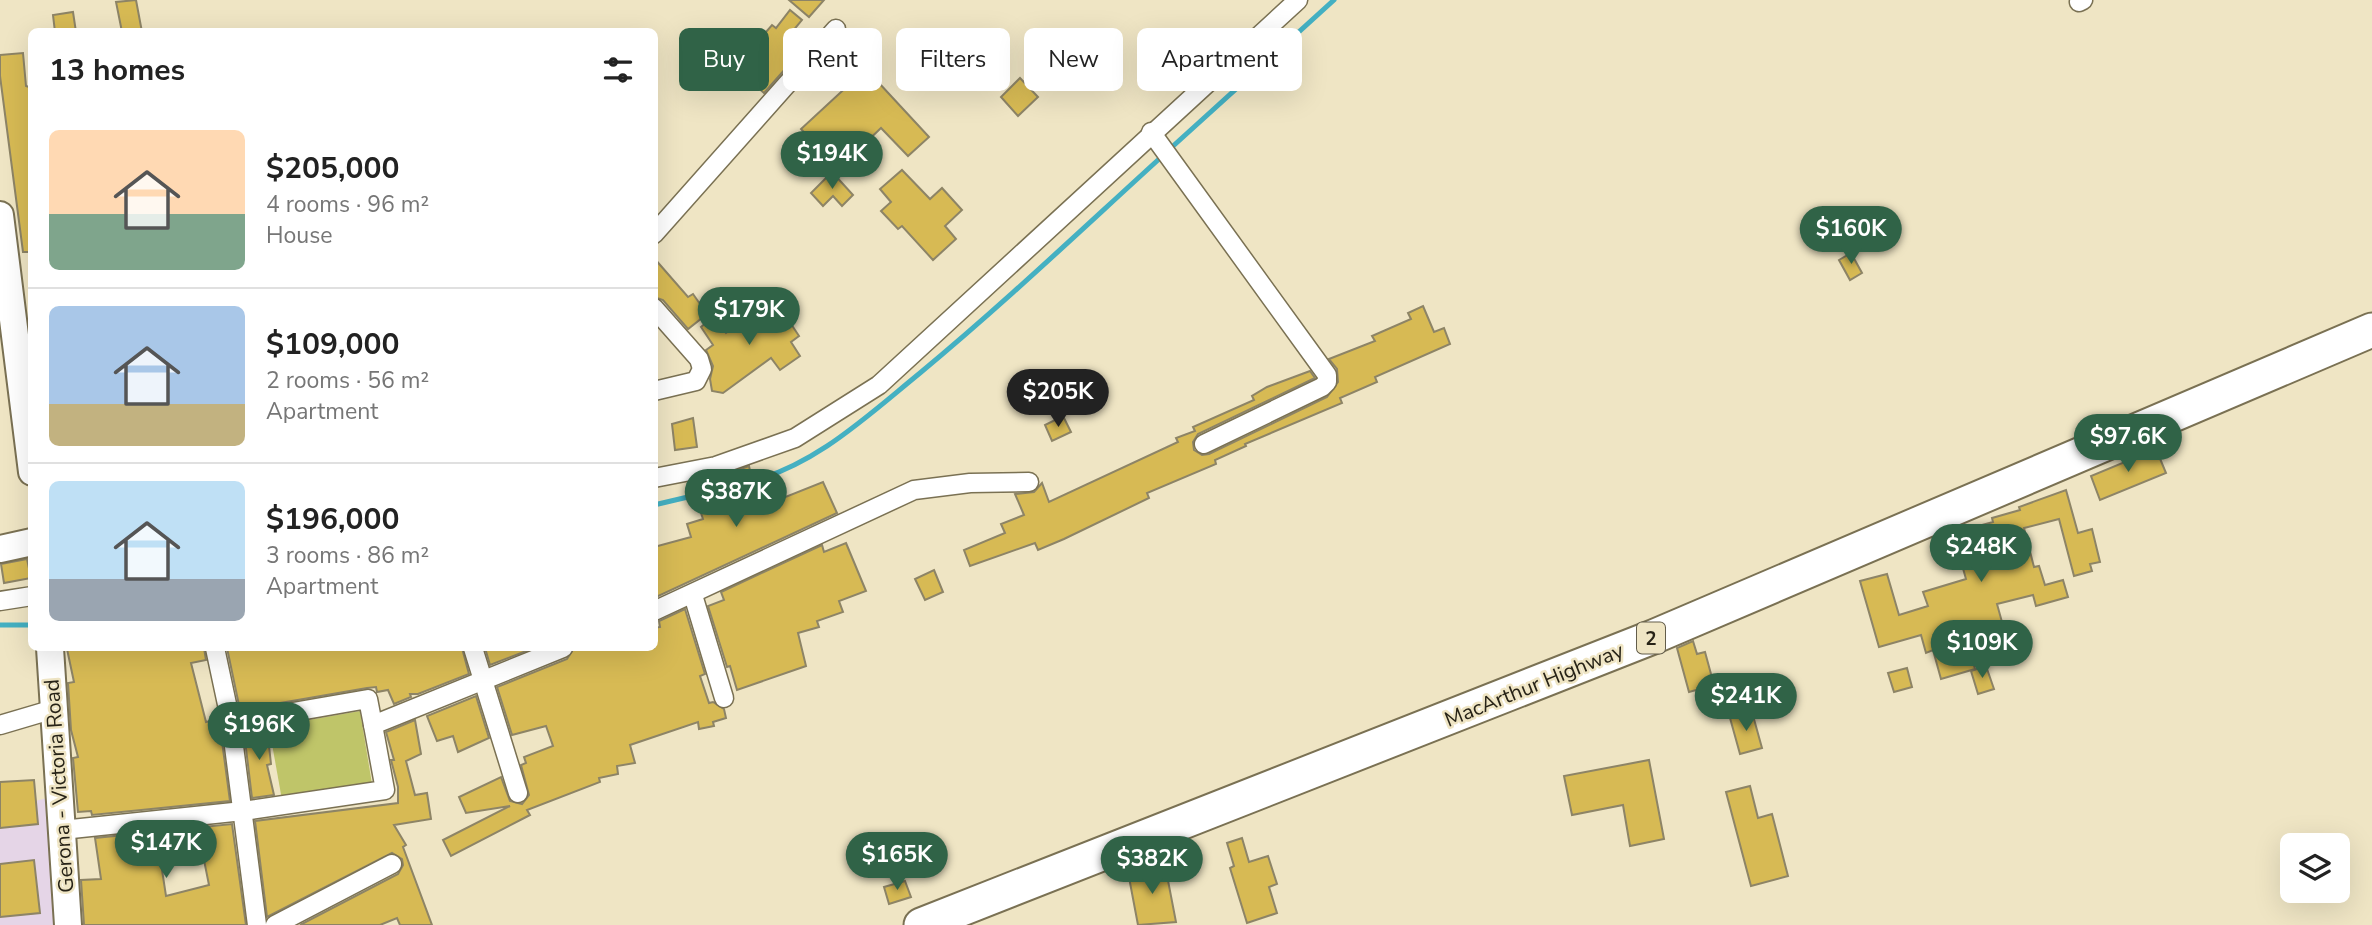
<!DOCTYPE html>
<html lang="en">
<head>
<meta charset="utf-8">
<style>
  body { margin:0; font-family:"Nunito Sans",sans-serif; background:#f6f6f6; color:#222; height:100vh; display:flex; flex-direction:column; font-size:26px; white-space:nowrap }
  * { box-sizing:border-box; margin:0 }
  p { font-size:23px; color:#767676 }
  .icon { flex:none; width:38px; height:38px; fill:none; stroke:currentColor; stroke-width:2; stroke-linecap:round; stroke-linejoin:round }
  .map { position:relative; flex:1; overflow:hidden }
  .panel { position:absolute; left:28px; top:28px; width:630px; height:623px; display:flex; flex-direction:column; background:#fff; border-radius:10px; box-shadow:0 7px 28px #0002 }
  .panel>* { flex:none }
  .banner { position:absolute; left:679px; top:28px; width:665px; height:63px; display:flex; gap:14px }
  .controls { position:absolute; left:2280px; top:833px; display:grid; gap:14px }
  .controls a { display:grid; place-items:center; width:70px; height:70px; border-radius:10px; background:#fff; box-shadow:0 7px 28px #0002; font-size:35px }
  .price { position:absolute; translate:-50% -60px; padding:0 16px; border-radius:24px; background:#306347; color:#fff; font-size:23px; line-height:46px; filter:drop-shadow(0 2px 4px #0008) }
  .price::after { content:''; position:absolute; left:50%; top:42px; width:21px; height:16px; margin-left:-10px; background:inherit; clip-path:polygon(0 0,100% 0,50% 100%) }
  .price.current { background:#222; color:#fff }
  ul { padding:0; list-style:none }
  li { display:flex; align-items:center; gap:21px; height:175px; padding:0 21px }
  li+li { border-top:2px solid #e0e0e0 }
  li span { display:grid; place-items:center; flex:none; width:196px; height:140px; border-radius:10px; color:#555 }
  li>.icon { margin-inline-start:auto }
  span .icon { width:84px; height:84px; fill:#fffc; stroke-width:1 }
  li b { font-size:30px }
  h2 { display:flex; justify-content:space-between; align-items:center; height:84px; padding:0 21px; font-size:30px }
  .pill { padding:0 24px; border-radius:10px; background:#fff; box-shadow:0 7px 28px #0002; font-size:24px; line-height:63px }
  .pill.current { background:#306347; color:#fff }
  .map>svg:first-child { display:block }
  .education { fill:#e5d5e7 }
  .green { fill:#bfc569 }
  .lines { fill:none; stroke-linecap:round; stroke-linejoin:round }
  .stream { stroke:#44b0c2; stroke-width:5 }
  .building { fill:#d7ba54; stroke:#8d8466; stroke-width:2; fill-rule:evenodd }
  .street-casing { stroke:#7a7153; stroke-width:21 }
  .secondary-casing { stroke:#7a7153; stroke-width:30 }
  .highway-casing { stroke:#7a7153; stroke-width:37 }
  .street { stroke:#fff; stroke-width:18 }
  .secondary { stroke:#fff; stroke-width:26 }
  .highway { stroke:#fff; stroke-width:33 }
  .labels { text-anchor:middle; stroke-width:5; stroke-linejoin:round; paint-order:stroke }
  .shield { fill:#efe5c4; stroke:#635d4b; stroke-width:2 }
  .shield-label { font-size:19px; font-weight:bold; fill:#272317 }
  .street-label { font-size:21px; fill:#272317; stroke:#efe5c4 }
</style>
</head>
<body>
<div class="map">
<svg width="2372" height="925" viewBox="0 0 2372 925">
  <rect width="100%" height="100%" fill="#efe5c4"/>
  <!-- education -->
  <path class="education" d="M47,798l7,127h-54v-115z"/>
  <!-- green -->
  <path class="green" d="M360,711l12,73 -90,16 -13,-73z"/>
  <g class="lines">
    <!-- stream -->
    <g class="stream">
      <path d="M1172,147l162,-147"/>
      <path d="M746,483c69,-17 120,-66 174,-110 82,-68 159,-141 238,-213"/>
      <path d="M654,505l72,-17"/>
      <path d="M0,625h32"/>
    </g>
  </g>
  <!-- building -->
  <g class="building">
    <path d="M136,0l6,32h-20l-6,-30z"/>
    <path d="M789,0h35l-15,17z"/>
    <path d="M790,10l12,10 -15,18 15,12 -38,43 -29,-25 37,-43 4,3z"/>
    <path d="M73,12l3,20h-21l-2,-17z"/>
    <path d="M23,53l3,33 6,2v164h-9l-23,-176v-21z"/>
    <path d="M866,69l63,68 -21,19 -27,-28 -43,41 -37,-40z"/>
    <path d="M1020,78l18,19 -20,19 -17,-19z"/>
    <path d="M902,170l28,29 12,-11 20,22 -17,16 11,13 -23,21 -31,-34 -4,3 -17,-18 10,-9 -11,-13z"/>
    <path d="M832,172l21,23 -11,11 -9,-10 -10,10 -12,-13z"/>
    <path d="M1851,253l11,20 -12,7 -11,-20z"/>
    <path d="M654,258l34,39 5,-3 14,20 -19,15 -25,-29 -9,-3z"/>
    <path d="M767,304l9,13 7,-5 16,24 -8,6 9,14 -20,14 -9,-12 -48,35 -11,-2 -2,-12 3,-13 -7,-16 7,-5 -12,-18 12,-10 13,16z"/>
    <path d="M1423,306l11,26 10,-4 6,16 -75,33 2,5 -37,16 2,5 -97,41 1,2 -31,14 1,4 -69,29 2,5 -85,41 -26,11 -3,-7 -65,23 -6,-16 41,-17 -4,-9 23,-9 -9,-21 19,-2 8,-9 7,19 129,-60 -2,-4 19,-7 -2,-4 61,-27 -2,-4 15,-9 43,-16 5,7 -117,56 -5,8 1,8 8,5 7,-1 118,-57 11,-15 -1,-13 -8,-10 46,-18 -3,-5 39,-17 -3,-6z"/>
    <path d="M1063,416l8,16 -19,9 -7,-16z"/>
    <path d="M693,418l4,29 -22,3 -3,-26z"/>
    <path d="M2156,449l10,24 -66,27 -9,-24z"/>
    <path d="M749,466l6,28 4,-1 4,13 60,-24 14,31 -183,85v-51l37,-10 -4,-13 16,-5 -5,-15 24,-8 -4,-19z"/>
    <path d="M2066,490l12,43 14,-4 8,33 -10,2 2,7 -18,5 -15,-57 -35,9 10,39 5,-1 6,19 18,-5 5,17 -32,9 -3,-11 -36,9 5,18 -37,11 10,36 -34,10 -8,-29 -7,3 -5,-18 -42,12 -19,-66 27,-7 12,41 29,-9 -5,-14 43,-13 -13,-46 40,-11 -1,-4 28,-8 -1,-3z"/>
    <path d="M846,543l20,48 -27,10 4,11 -26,9 2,6 -21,6 8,33 -69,24 -7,-24 -3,1 -19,-61 16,-6 -3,-8 101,-47 2,7z"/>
    <path d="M27,559l4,19 -27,5 -3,-19z"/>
    <path d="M934,570l9,22 -18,8 -10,-21z"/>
    <path d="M685,609l20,65 -5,2 9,27 4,-1 11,7 2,9 -13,4 1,4 -15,3 -1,-7 -68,23 5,18 -18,3 1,8 -19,4 1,4 -73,28 3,5 -79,41 -8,-16 67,-34 -44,7 -7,-16 42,-20 9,24 12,3 7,-9 -8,-30 5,-2 -2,-6 29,-11 -7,-20 -34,9 -15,-48 70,-28 7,-11h80v-20l6,-1 -1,-6z"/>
    <path d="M1693,641l4,13 8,-2 9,33 -25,7 -12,-44z"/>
    <path d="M76,648h128l2,12 -15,3 15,59 13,-3 11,82 -138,14 -1,-4 -13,1 -5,-54 5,-1 -7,-27 -3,-47 6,-1 -7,-33z"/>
    <path d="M227,648h235l7,26 -51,20h-8l1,3 -17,7 -6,-14 -11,2 -1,-5 -9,1 -127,22z"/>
    <path d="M485,648h49l-44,17z"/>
    <path d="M1986,666l8,23 -16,5 -7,-23z"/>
    <path d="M1907,668l5,19 -18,5 -6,-19z"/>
    <path d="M1724,684l4,17 -18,5 -4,-17z"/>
    <path d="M476,696l13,42 -31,14 -5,-16 -16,5 -10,-25z"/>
    <path d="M1752,712l10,36 -22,6 -10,-36z"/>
    <path d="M415,720l6,34 -15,7 9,34 12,-2 4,26 -37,6 12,20 -3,2 29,78h-32l-3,-7 -17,7h-80l98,-51 5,-9 -1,-6 -10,-6 -125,64 -12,-96 143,-18v-16l-7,-27h3l-8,-28z"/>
    <path d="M267,728l4,36 -4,1 7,30 -22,3 -8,-66z"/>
    <path d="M1649,760l15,79 -34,7 -7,-41 -51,10 -8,-39z"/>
    <path d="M34,780l4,44 -38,4v-46z"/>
    <path d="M1750,786l8,32 14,-4 16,62 -37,10 -25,-94z"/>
    <path d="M232,824l14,101h-162l-3,-45 20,-1 -6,-41zM194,850l1,11 9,-1 5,25 -43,11 -6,-39z"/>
    <path d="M1242,838l7,24 19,-6 9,28 -8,3 8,26 -30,10 -17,-55 4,-2 -7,-23z"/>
    <path d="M34,860l6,53 -40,4v-53z"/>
    <path d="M1165,865l11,57 -38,3 -10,-53z"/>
    <path d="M905,881l6,16 -22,7 -5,-17z"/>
  </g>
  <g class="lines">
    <!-- street casing -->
    <g class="street-casing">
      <g id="street">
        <path d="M2079,2l4,-2"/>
        <path d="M1151,132l176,243v7l-5,5 -118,57"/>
        <path d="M654,234l182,-205"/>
        <path d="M654,308l45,51 3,10 -6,12 -42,10"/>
        <path d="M654,478l62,-12 79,-28 84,-53 419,-385"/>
        <path d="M693,595l31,103"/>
        <path d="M0,601l32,-5"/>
        <path d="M654,611l260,-121 56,-7 59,-1"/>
        <path d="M215,648l16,75 26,202"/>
        <path d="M473,648l45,145"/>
        <path d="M231,723l137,-24 5,26"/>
        <path d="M0,725l54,-16"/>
        <path d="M62,830l181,-19 142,-21 -12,-65 190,-77"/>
        <path d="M275,925l117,-61"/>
      </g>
    </g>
    <!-- secondary casing -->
    <g class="secondary-casing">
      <g id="secondary">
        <path d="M0,215l32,257"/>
        <path d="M0,549l32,-7"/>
        <path d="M50,648l18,277"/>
      </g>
    </g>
    <!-- highway casing -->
    <g class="highway-casing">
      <path id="highway" d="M921,925l732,-288 719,-307"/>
    </g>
    <!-- street -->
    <use href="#street" class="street"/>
    <!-- secondary -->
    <use href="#secondary" class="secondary"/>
    <!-- highway -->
    <use href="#highway" class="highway"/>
  </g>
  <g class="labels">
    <!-- shield labels -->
    <rect class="shield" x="1637" y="622.5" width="28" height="31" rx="5"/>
    <g class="shield-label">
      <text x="1651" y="645">2</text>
    </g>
    <!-- street labels -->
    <g class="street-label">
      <text transform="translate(1534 685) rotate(-22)" y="7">MacArthur Highway</text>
      <text transform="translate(59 786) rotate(-94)" y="7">Gerona - Victoria Road</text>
    </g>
  </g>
</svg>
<div class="controls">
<a><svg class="icon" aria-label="layers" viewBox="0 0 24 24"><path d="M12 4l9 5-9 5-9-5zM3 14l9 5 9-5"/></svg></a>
</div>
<b class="price" style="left:832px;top:191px">$194K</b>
<b class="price" style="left:1851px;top:266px">$160K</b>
<b class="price" style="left:749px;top:347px">$179K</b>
<b class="price current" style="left:1058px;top:429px">$205K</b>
<b class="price" style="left:2128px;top:474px">$97.6K</b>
<b class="price" style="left:736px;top:529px">$387K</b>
<b class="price" style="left:1981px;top:584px">$248K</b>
<b class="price" style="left:1982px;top:680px">$109K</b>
<b class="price" style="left:1746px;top:733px">$241K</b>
<b class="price" style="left:259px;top:762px">$196K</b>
<b class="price" style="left:166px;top:880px">$147K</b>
<b class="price" style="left:897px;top:892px">$165K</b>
<b class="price" style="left:1152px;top:896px">$382K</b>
<div class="banner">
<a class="pill current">Buy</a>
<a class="pill">Rent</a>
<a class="pill">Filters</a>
<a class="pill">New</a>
<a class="pill">Apartment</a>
</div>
<section class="panel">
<h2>13 homes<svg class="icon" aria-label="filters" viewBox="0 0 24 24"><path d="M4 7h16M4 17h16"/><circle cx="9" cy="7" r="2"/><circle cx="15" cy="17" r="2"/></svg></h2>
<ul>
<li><span style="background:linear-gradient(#ffd9b3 60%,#7fa58c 0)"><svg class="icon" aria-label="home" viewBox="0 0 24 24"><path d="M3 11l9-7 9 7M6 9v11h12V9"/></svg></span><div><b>$205,000</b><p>4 rooms · 96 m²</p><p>House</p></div></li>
<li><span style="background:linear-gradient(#a9c7e8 70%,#c2b280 0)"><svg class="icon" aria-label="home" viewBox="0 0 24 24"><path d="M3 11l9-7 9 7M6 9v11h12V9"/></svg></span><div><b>$109,000</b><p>2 rooms · 56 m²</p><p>Apartment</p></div></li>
<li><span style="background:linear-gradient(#bfe0f5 70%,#9aa5b1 0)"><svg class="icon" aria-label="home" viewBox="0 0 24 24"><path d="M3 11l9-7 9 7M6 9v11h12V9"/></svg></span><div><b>$196,000</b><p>3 rooms · 86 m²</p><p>Apartment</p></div></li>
</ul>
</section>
</div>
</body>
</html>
